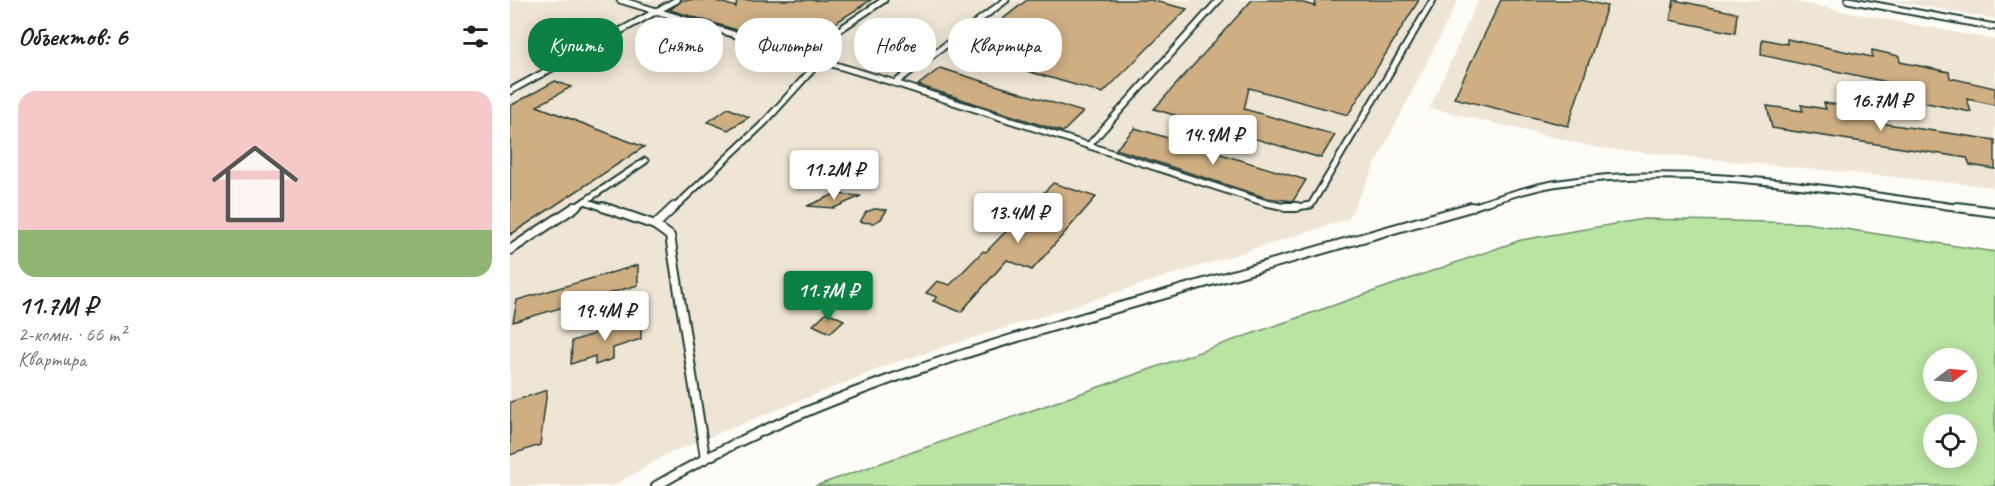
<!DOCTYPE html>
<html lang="ru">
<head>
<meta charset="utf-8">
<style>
  body { margin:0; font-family:Caveat,sans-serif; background:#f6f6f6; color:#202124; height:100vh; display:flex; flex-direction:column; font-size:22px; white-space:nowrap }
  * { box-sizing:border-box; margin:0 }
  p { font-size:20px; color:#757577 }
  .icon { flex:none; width:33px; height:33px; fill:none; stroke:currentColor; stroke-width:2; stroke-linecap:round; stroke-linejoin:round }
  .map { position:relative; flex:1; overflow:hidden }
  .side { display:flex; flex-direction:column; background:#fff; width:510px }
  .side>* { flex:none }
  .top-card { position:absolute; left:18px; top:18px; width:570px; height:54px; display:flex; gap:12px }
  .needle { width:39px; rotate:74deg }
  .fabs { position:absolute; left:1413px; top:348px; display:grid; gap:12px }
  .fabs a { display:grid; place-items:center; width:54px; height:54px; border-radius:50%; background:#fff; box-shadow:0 3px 15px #0003; font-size:30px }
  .price { position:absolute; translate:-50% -51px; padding:0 14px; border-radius:6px; background:#fff; color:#222; font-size:20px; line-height:39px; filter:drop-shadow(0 2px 3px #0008) }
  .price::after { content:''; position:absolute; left:50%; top:36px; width:18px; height:14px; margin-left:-9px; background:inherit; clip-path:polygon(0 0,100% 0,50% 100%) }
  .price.selected { background:#0b8043; color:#fff }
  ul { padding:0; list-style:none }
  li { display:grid; align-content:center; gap:12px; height:318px; padding:0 18px }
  li span { display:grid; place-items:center; height:186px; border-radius:18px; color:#555 }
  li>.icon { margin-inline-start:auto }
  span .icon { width:108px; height:108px; fill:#fffc; stroke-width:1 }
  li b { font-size:26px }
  h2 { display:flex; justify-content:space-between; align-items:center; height:72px; padding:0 18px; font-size:26px }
  .chip { padding:0 21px; border-radius:24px; background:#fff; box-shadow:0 3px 15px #0003; font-size:21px; line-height:54px }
  .chip.selected { background:#0b8043; color:#fff }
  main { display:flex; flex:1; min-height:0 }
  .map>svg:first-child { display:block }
  .built { fill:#efe5d4 }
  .green { fill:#b9e4a1; stroke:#6c906a; stroke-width:1.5; fill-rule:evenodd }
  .building { fill:#cfae82; stroke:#1f3d34; stroke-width:1.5 }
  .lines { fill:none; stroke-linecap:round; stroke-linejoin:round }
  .service-far1-casing { stroke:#1f3d34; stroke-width:9 }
  .service-casing { stroke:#1f3d34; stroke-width:12 }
  .service-far1 { stroke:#fdfcf7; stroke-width:5 }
  .service { stroke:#fdfcf7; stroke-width:8 }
</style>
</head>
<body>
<main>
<section class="side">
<h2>Объектов: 6<svg class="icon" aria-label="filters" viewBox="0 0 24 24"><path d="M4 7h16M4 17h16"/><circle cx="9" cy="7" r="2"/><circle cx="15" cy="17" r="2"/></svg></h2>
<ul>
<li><span style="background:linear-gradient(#f6c9c9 75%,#8fb573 0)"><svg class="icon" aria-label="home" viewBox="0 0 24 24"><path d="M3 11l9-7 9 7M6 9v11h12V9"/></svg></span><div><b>11.7M ₽</b><p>2-комн. · 66 m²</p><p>Квартира</p></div></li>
</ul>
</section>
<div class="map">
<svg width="1485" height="486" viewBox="0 0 1485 486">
  <rect width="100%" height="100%" fill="#fdfcf7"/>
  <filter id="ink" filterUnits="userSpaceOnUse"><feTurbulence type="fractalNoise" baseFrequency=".0167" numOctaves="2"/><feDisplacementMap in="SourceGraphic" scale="12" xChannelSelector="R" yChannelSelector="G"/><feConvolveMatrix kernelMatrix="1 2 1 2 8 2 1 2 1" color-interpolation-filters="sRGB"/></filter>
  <g filter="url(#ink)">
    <!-- built -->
    <g class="built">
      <path d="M0,0h948l-110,219 -454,144 -227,91 -54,32h-103z"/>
      <path d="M968,0h307l210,40v147l-396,-39 -169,-40z"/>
      <path d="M1379,0h106v19z"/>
    </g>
    <!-- green -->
    <path class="green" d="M1134,219l162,4 189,29v234h-1180l706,-246zM1424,358h32v34h-32zM1424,424h32v34h-32z"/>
    <!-- building -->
    <g class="building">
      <path d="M172,0h31l23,7 1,-7h134l-74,48 -127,-38z"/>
      <path d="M517,0h123l37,9 -84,84 -142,-41z"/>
      <path d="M742,0h39l24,6 1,-6h103l-71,115 -99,-27 -5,21 91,26 -14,23 -167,-49z"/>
      <path d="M991,0h80l26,6 -39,120 -114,-28z"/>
      <path d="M1164,0l63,13 -2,20 -65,-13z"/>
      <path d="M1252,39l25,5v-5l85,18v-7l27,6 1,6 49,10 1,6 45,10v17l-28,-6 4,13 -54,-11 -2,-13 -154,-33z"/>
      <path d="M430,68l143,44 -20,20 -145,-47z"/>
      <path d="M45,81l16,6 -34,19 107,41 -134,88v-129z"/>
      <path d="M1314,103l51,7 5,13 115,17v29l-25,-4 -3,-7 -195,-30 -5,-22 36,5 -2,-6 25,4z"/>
      <path d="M218,108l21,9 -21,13 -20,-8z"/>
      <path d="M625,128l171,52 -13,21 -26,-3 -151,-49z"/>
      <path d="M543,183l43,14 -64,73 -25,-10 -46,52 -28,-11 4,-4 -11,-4 11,-12 13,4 33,-34 3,1z"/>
      <path d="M325,194l26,2 -27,12 -27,-2z"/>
      <path d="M364,209l13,1 -6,9 -7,4 -14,-1 6,-10z"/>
      <path d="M128,265v20l-125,37 4,-22z"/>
      <path d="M317,312l17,8 -14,13 -17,-8z"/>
      <path d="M97,319v11l34,-11v20l-28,9v11l-18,6v-9l-24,8 1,-23 22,-7v-11z"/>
      <path d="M37,390l-7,55 -30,10v-53z"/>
    </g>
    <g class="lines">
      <!-- service-far1 casing -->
      <g class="service-far1-casing">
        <g id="service-far1">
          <path d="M110,0l275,83 371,120 24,5 21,-3 122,-205"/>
          <path d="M1338,0l147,27"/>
          <path d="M293,54l81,-54"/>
          <path d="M385,83l111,-83"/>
          <path d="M0,91l167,-91"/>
          <path d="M579,145l130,-145"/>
          <path d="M75,201l22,8"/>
          <path d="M63,209l72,-48"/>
          <path d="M163,209l91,-86 55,-61"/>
          <path d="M956,209c28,-9 58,-20 87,-25 139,-23 278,7 416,25"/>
        </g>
      </g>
      <!-- service casing -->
      <g class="service-casing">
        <g id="service">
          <path d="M93,207l52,18 15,11 35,221"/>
          <path d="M775,207h12"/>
          <path d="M1447,207l38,5"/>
          <path d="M145,225l19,-18"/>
          <path d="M0,250l65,-43"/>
          <path d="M146,486c143,-85 319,-138 478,-183 113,-32 225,-64 337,-96"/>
        </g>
      </g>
      <!-- service-far1 -->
      <use href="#service-far1" class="service-far1"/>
      <!-- service -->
      <use href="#service" class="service"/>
    </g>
  </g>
</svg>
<div class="fabs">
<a><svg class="needle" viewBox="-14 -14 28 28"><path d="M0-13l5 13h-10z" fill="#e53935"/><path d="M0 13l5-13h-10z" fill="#757577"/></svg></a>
<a><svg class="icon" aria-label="locate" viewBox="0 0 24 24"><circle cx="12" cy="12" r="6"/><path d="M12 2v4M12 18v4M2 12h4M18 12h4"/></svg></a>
</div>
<b class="price" style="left:1371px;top:132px">16.7M ₽</b>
<b class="price" style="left:703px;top:166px">14.9M ₽</b>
<b class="price" style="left:324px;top:201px">11.2M ₽</b>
<b class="price" style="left:508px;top:244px">13.4M ₽</b>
<b class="price selected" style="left:318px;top:322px">11.7M ₽</b>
<b class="price" style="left:95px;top:342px">19.4M ₽</b>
<div class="top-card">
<a class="chip selected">Купить</a>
<a class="chip">Снять</a>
<a class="chip">Фильтры</a>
<a class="chip">Новое</a>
<a class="chip">Квартира</a>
</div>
</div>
</main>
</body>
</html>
